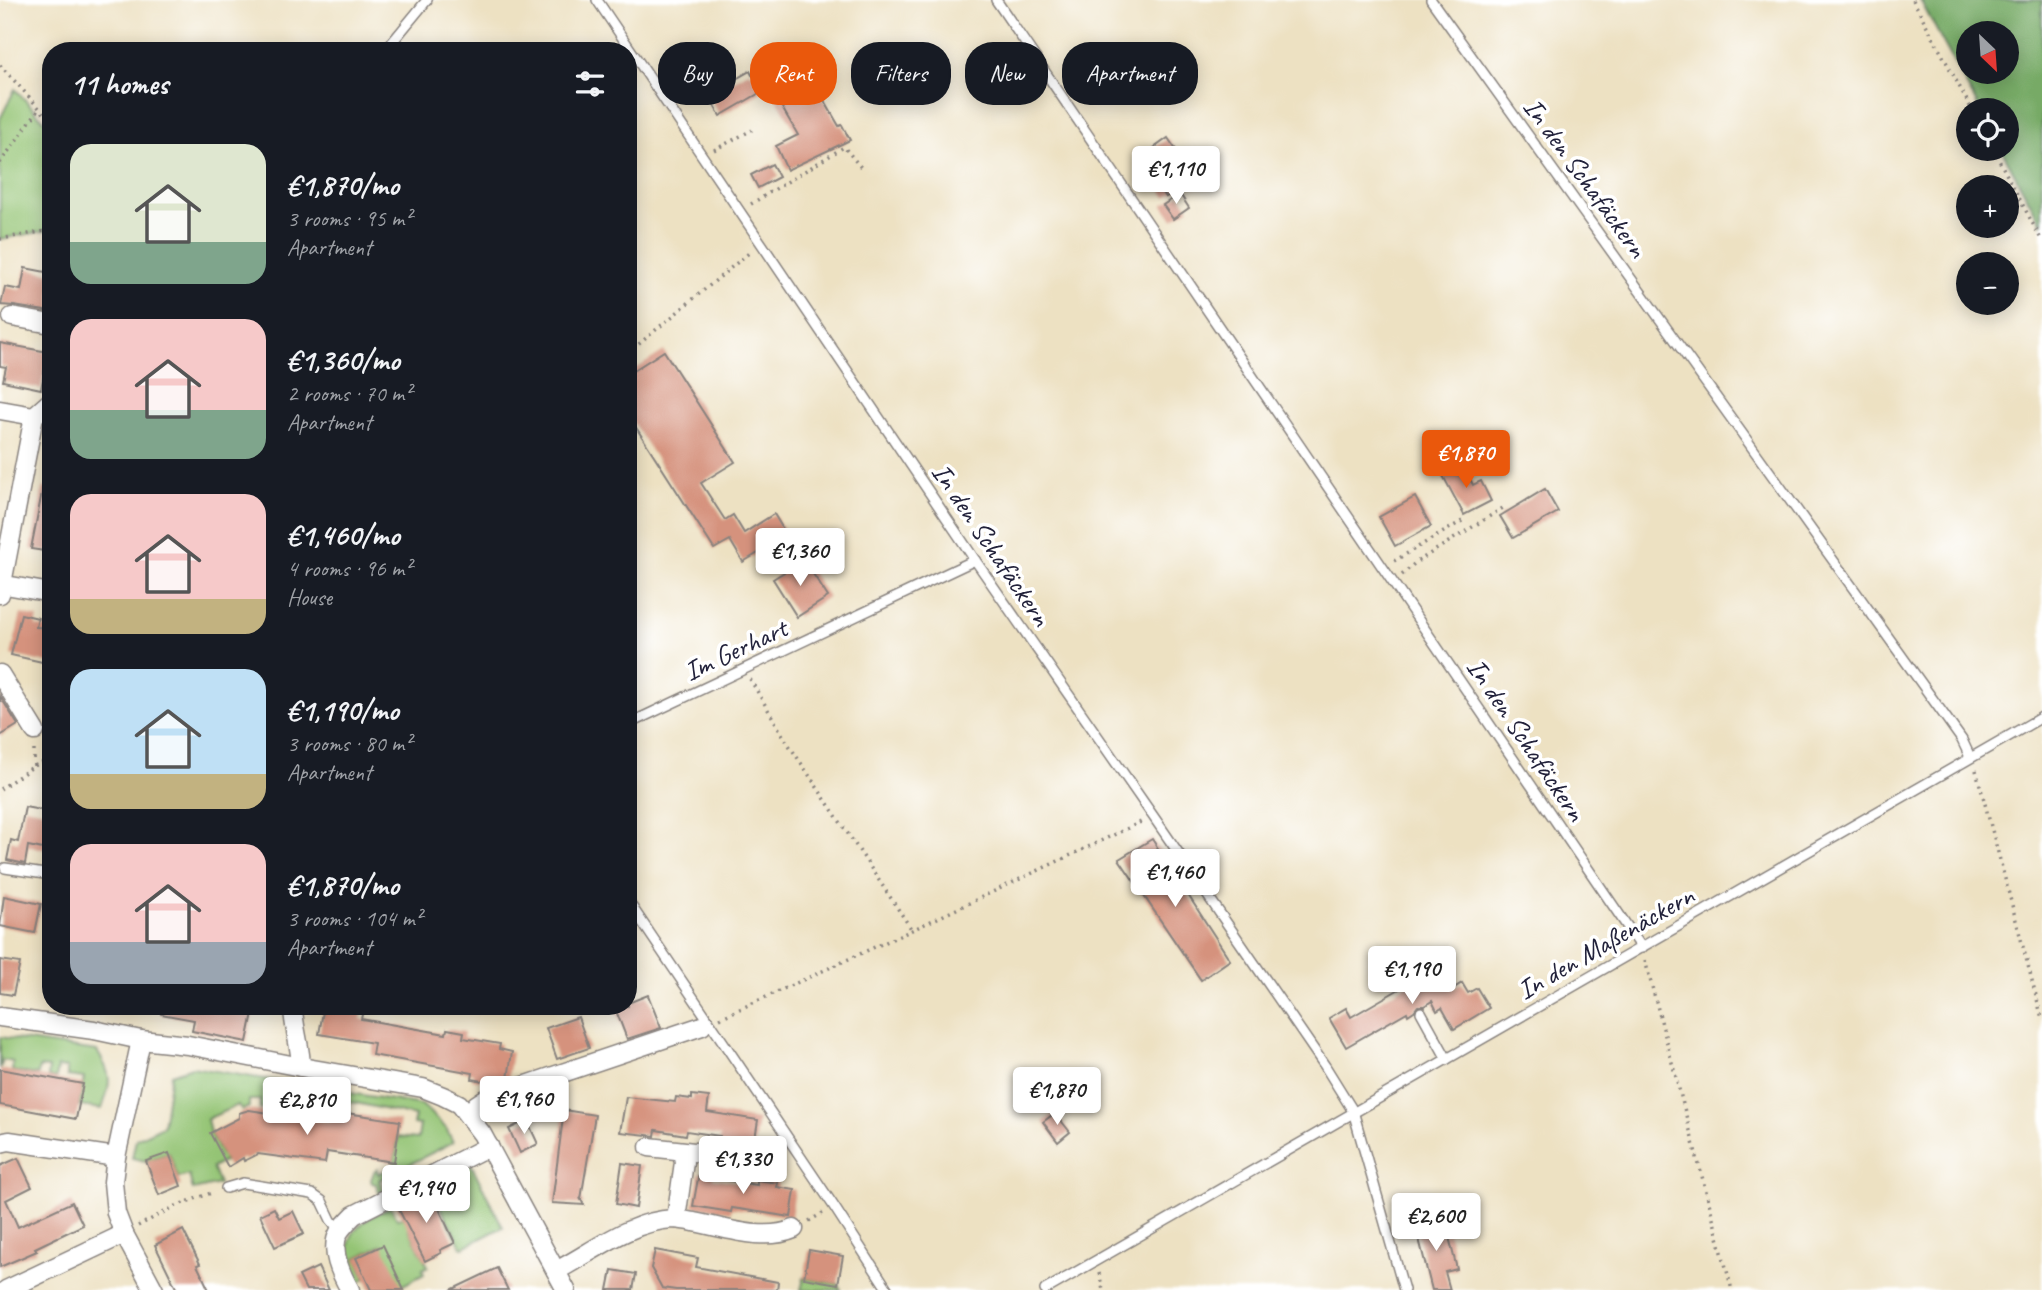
<!DOCTYPE html>
<html lang="en">
<head>
<meta charset="utf-8">
<style>
  body { margin:0; font-family:Caveat,sans-serif; background:#20242c; color:#f1f3f6; height:100vh; display:flex; flex-direction:column; font-size:26px; white-space:nowrap }
  * { box-sizing:border-box; margin:0 }
  p { font-size:23px; color:#9ea1a6 }
  .icon { flex:none; width:38px; height:38px; fill:none; stroke:currentColor; stroke-width:2; stroke-linecap:round; stroke-linejoin:round }
  .map { position:relative; flex:1; overflow:hidden }
  .side { position:absolute; left:42px; top:42px; width:595px; height:973px; display:flex; flex-direction:column; background:#171b24; border-radius:28px; box-shadow:0 4px 18px #0003 }
  .side>* { flex:none }
  .banner { position:absolute; left:658px; top:42px; width:665px; height:63px; display:flex; gap:14px }
  .needle { width:46px; rotate:155deg }
  .fabs { position:absolute; left:1956px; top:21px; display:grid; gap:14px }
  .fabs a { display:grid; place-items:center; width:63px; height:63px; border-radius:50%; background:#171b24; box-shadow:0 4px 18px #0003; font-size:35px }
  .price { position:absolute; translate:-50% -60px; padding:0 16px; border-radius:7px; background:#fff; color:#222; font-size:23px; line-height:46px; filter:drop-shadow(0 2px 4px #0008) }
  .price::after { content:''; position:absolute; left:50%; top:42px; width:21px; height:16px; margin-left:-10px; background:inherit; clip-path:polygon(0 0,100% 0,50% 100%) }
  .price.active { background:#ea580c; color:#fff }
  ul { padding:0; list-style:none }
  li { display:flex; align-items:center; gap:21px; height:175px; padding:0 28px }
  li span { display:grid; place-items:center; flex:none; width:196px; height:140px; border-radius:21px; color:#555 }
  li>.icon { margin-inline-start:auto }
  span .icon { width:84px; height:84px; fill:#fffc; stroke-width:1 }
  li b { font-size:30px }
  h2 { display:flex; justify-content:space-between; align-items:center; height:84px; padding:0 28px; font-size:30px }
  .pill { padding:0 24px; border-radius:28px; background:#171b24; box-shadow:0 4px 18px #0003; font-size:24px; line-height:63px }
  .pill.active { background:#ea580c; color:#fff }
  .map>svg:first-child { display:block }
  .green { fill:#94c474; stroke:#5b7358; stroke-width:2 }
  .forest { fill:#7a6; stroke:#4c6650; stroke-width:2; fill-rule:evenodd }
  .building { fill:#d5927d }
  .lines { fill:none; stroke-linecap:round; stroke-linejoin:round }
  .service-casing { stroke:#88827e; stroke-width:12 }
  .minor-casing { stroke:#88827e; stroke-width:21 }
  .path { stroke:#88827e; stroke-width:3.5; stroke-dasharray:2 5; stroke-linecap:butt }
  .service { stroke:#fff; stroke-width:9 }
  .minor { stroke:#fff; stroke-width:18 }
  .labels { text-anchor:middle; stroke-width:7; stroke-linejoin:round; paint-order:stroke }
  .street-label { font-size:28px; fill:#22223b; stroke:#fff }
</style>
</head>
<body>
<div class="map">
<svg width="2042" height="1290" viewBox="0 0 2042 1290">
  <rect width="100%" height="100%" fill="#fff"/>
  <filter id="ink" filterUnits="userSpaceOnUse"><feTurbulence type="fractalNoise" baseFrequency=".0143" numOctaves="2"/><feDisplacementMap in="SourceGraphic" scale="14" xChannelSelector="R" yChannelSelector="G"/><feConvolveMatrix kernelMatrix="1 2 1 2 8 2 1 2 1" color-interpolation-filters="sRGB"/></filter>
  <filter id="wash" filterUnits="userSpaceOnUse"><feTurbulence type="fractalNoise" baseFrequency=".00686" numOctaves="4" result="noise"/><feDisplacementMap in="SourceGraphic" scale="28" xChannelSelector="R" yChannelSelector="G"/><feGaussianBlur stdDeviation="1.57" result="paint"/><feColorMatrix in="noise" values="0 0 0 0 0 0 0 0 0 0 0 0 0 0 0 0 0 1.4 0 .05"/><feComposite in="paint" operator="in"/></filter>
  <g filter="url(#wash)">
    <rect width="100%" height="100%" fill="#ede1c2"/>
    <!-- green -->
    <g class="green">
      <path d="M15,89l36,39v102l-51,9v-120z"/>
      <path d="M0,1037l97,14c16,25 14,31 5,58l-23,-3 5,-28 -17,-2v-8l-9,-1 -2,12 -8,-2 1,-9 -10,-1 -1,8 -26,-4 1,-9 -10,-2 -3,9z"/>
      <path d="M192,1067l230,38 24,23 7,14 -74,38 6,14h-5l-4,-10 -4,-1 -1,-3 3,-8 4,-3v5l18,-8 -2,-4 4,-25 20,2 2,-14 -7,-1 2,-8 -59,-13 -20,-2 -4,15 -72,-8v-8h-11v7l-7,3 -4,-5 -31,14 3,14 15,28 -13,7 7,16 -26,6 -4,-15 -11,3 -9,-25 -23,8 -14,-3 4,-19 27,-13 8,-52z"/>
      <path d="M471,1164l32,63 -41,21 -33,-63z"/>
      <path d="M414,1196l11,24 -16,9 19,37 -6,3 2,5 -30,16 -12,-45 -26,13 10,20 -9,5c-18,-44 -7,-57 34,-76l6,12 12,-5 -6,-13z"/>
      <path d="M804,1278l34,6 3,6h-40z"/>
    </g>
    <!-- forest -->
    <path class="forest" d="M1920,0h122v225l-41,-76h6v-39h-27zM1969,33h38v39h-38z"/>
    <g id="blocks">
      <!-- building -->
      <g class="building">
        <path d="M797,53l42,73 3,-1 8,15 -63,30 -11,-24 22,-11 -28,-48 -50,29 -12,-21 42,-24 2,4 8,-5 2,3z"/>
        <path d="M1168,138l27,40 -29,19 -26,-39z"/>
        <path d="M772,164l7,13 -21,11 -7,-13z"/>
        <path d="M1180,194l9,14 -16,11 -10,-14z"/>
        <path d="M25,268l26,5v39l-37,-6 -13,-1 4,-18 16,3z"/>
        <path d="M0,343l48,9 -7,37 -38,-8 3,-14 -6,-1z"/>
        <path d="M664,351l71,111 -34,21 24,37 8,-5 11,18 30,-19 13,22 -44,26 -13,-22 -16,9 -86,-134v-41z"/>
        <path d="M1462,463l11,22 8,-4 10,20 -27,14 -22,-41z"/>
        <path d="M43,487l8,1v64l-20,-3z"/>
        <path d="M1545,489l13,23 -45,26 -13,-22z"/>
        <path d="M1415,497l16,29 -36,20 -16,-29z"/>
        <path d="M804,560l24,37 -31,20 -24,-38z"/>
        <path d="M21,614l17,4 -2,9 15,1v36l-40,-9z"/>
        <path d="M0,696l18,29 -18,11z"/>
        <path d="M25,807l26,5v24l-3,14 -20,-4 -3,18 -18,-4 4,-20 7,2z"/>
        <path d="M1152,839l78,121 -29,20 -82,-121z"/>
        <path d="M4,896l37,8 -6,29 -35,-7z"/>
        <path d="M0,960l20,3 -7,32 -13,-2z"/>
        <path d="M1441,965l13,23 8,-5 6,10 9,-5 12,20 -35,21 -12,-21 -5,3 -5,-10 -8,5h-6l-4,5 -6,4 -1,-3 -61,35 -17,-29 17,-10 5,9z"/>
        <path d="M648,995l13,33 -34,11 -12,-31 13,-2v-3z"/>
        <path d="M162,1006h80v5l11,2 -6,29 -55,-11 2,-11 -33,-6z"/>
        <path d="M324,1006h40l-3,13 85,15 1,-5 17,3 -1,6 37,6 -1,5 13,3 -4,27 -7,3 -7,-2v3l-22,-4 1,-6 -101,-18 2,-12 -55,-9z"/>
        <path d="M578,1017l11,31 -32,11 -11,-31z"/>
        <path d="M0,1069l83,15 -7,35 -76,-14z"/>
        <path d="M692,1095l17,2 -2,15 51,8 -5,31 -33,-5 -1,-1 1,-9 -33,-5 -1,4 -30,-5 -1,6 -35,-4 6,-35 49,5 1,-5 16,2z"/>
        <path d="M249,1110l82,12 2,-11 67,10 -6,41 -67,-10 -2,11 -67,-9 -14,7 -1,-3 -15,9 -18,-34 29,-15v-5z"/>
        <path d="M564,1110l31,5 -14,84 -1,-1 4,7 -32,-2z"/>
        <path d="M1055,1113l15,19 -12,10 -15,-20z"/>
        <path d="M527,1120l11,24 -18,9 -11,-24z"/>
        <path d="M169,1153l12,33 -22,9 -13,-34z"/>
        <path d="M18,1158l14,29 -26,13 12,27 54,-25 11,23 -48,23 2,3 -37,16v-101z"/>
        <path d="M622,1163l20,3 -6,42 -20,-4z"/>
        <path d="M699,1173l14,2v3l44,7v-5l21,3 -1,4 18,3 -4,27 -59,-9 -1,4 -38,-6z"/>
        <path d="M430,1189l25,54 -15,7 1,3 -16,8 -28,-55z"/>
        <path d="M274,1208l5,10 14,-7 11,23 -29,13 -15,-32z"/>
        <path d="M1432,1216l3,20 13,-3 9,36 -12,3 5,18h-18l-16,-63 -2,-8z"/>
        <path d="M183,1230l17,34 -3,1 12,25h-32l-22,-45z"/>
        <path d="M383,1245l21,45h-33l-15,-32z"/>
        <path d="M655,1250l43,8 -2,9 82,15 -1,8h-101l-14,-2 -11,-20z"/>
        <path d="M809,1250l34,6 -5,28 -34,-6z"/>
        <path d="M318,1267l11,23h-23l-7,-14z"/>
        <path d="M497,1268l11,22h-57z"/>
        <path d="M612,1270l24,4 -3,16h-25z"/>
      </g>
    </g>
  </g>
  <g filter="url(#ink)">
    <use href="#blocks" fill-opacity="0" stroke="#88827e" stroke-width="2"/>
    <g class="lines">
      <!-- service casing -->
      <g class="service-casing">
        <g id="service">
          <path d="M597,0l378,560 178,256 172,250 28,45 51,179"/>
          <path d="M996,0l646,948"/>
          <path d="M1431,0l531,740 8,17"/>
          <path d="M385,51l42,-51"/>
          <path d="M628,724l347,-164"/>
          <path d="M5,868l46,7"/>
          <path d="M628,901l205,304 55,85"/>
          <path d="M1421,1012l26,47"/>
          <path d="M226,1188l17,-5 69,11 10,7 9,19 9,11"/>
          <path d="M1045,1290l997,-573"/>
        </g>
      </g>
      <!-- minor casing -->
      <g class="minor-casing">
        <g id="minor">
          <path d="M12,317l39,7"/>
          <path d="M0,410l34,6"/>
          <path d="M0,584l51,9"/>
          <path d="M0,594l34,-178 17,-15"/>
          <path d="M0,674l35,57"/>
          <path d="M293,1006c0,21 8,41 8,61"/>
          <path d="M0,1017l94,13 47,10 47,5 113,22 122,21 20,8 16,8 23,30 84,156"/>
          <path d="M141,1040l-25,117 -3,25 3,31 8,21 30,56"/>
          <path d="M469,1116l7,-11 9,-6 217,-73"/>
          <path d="M0,1143l9,-2 107,16"/>
          <path d="M649,1147l63,7"/>
          <path d="M676,1219l8,-57 -2,-11"/>
          <path d="M556,1271c37,-19 74,-50 117,-52 7,0 14,2 21,3 32,6 70,20 100,7"/>
          <path d="M6,1290l118,-56"/>
          <path d="M350,1290c-9,-16 -21,-40 -11,-58 4,-6 10,-12 15,-17l135,-69"/>
        </g>
      </g>
      <!-- path -->
      <g class="path">
        <path d="M1913,0l59,110"/>
        <path d="M0,65l51,56"/>
        <path d="M1993,149l49,92"/>
        <path d="M714,150l38,-20"/>
        <path d="M0,163l39,-54"/>
        <path d="M751,204l93,-57 19,23"/>
        <path d="M0,239l51,-9"/>
        <path d="M628,353l122,-101"/>
        <path d="M41,480l10,1"/>
        <path d="M1394,561l70,-41"/>
        <path d="M1402,575l13,-12 91,-57"/>
        <path d="M750,679l37,63 125,188"/>
        <path d="M34,766v-19"/>
        <path d="M1976,770l66,248"/>
        <path d="M0,789l34,-23 17,-7"/>
        <path d="M1645,960l87,330"/>
        <path d="M720,1018l192,-88 229,-108"/>
        <path d="M809,1221l14,-8"/>
        <path d="M138,1226l40,-21 36,-13"/>
        <path d="M1099,1273l4,17"/>
      </g>
      <!-- service -->
      <use href="#service" class="service"/>
      <!-- minor -->
      <use href="#minor" class="minor"/>
    </g>
  </g>
  <g class="labels">
    <!-- street labels -->
    <g class="street-label">
      <text transform="translate(1586 177) rotate(54)" y="10">In den Schafäckern</text>
      <text transform="translate(992 544) rotate(56)" y="10">In den Schafäckern</text>
      <text transform="translate(735 649) rotate(-25)" y="10">Im Gerhart</text>
      <text transform="translate(1527 739) rotate(56)" y="10">In den Schafäckern</text>
      <text transform="translate(1605 942) rotate(-30)" y="10">In den Maßenäckern</text>
    </g>
  </g>
</svg>
<div class="fabs">
<a><svg class="needle" viewBox="-14 -14 28 28"><path d="M0-13l5 13h-10z" fill="#e53935"/><path d="M0 13l5-13h-10z" fill="#9ea1a6"/></svg></a>
<a><svg class="icon" aria-label="locate" viewBox="0 0 24 24"><circle cx="12" cy="12" r="6"/><path d="M12 2v4M12 18v4M2 12h4M18 12h4"/></svg></a>
<a>+</a>
<a>−</a>
</div>
<b class="price" style="left:1176px;top:206px">€1,110</b>
<b class="price active" style="left:1466px;top:490px">€1,870</b>
<b class="price" style="left:800px;top:588px">€1,360</b>
<b class="price" style="left:1175px;top:909px">€1,460</b>
<b class="price" style="left:1412px;top:1006px">€1,190</b>
<b class="price" style="left:1057px;top:1127px">€1,870</b>
<b class="price" style="left:524px;top:1136px">€1,960</b>
<b class="price" style="left:307px;top:1137px">€2,810</b>
<b class="price" style="left:743px;top:1196px">€1,330</b>
<b class="price" style="left:426px;top:1225px">€1,940</b>
<b class="price" style="left:1436px;top:1253px">€2,600</b>
<div class="banner">
<a class="pill">Buy</a>
<a class="pill active">Rent</a>
<a class="pill">Filters</a>
<a class="pill">New</a>
<a class="pill">Apartment</a>
</div>
<section class="side">
<h2>11 homes<svg class="icon" aria-label="filters" viewBox="0 0 24 24"><path d="M4 7h16M4 17h16"/><circle cx="9" cy="7" r="2"/><circle cx="15" cy="17" r="2"/></svg></h2>
<ul>
<li><span style="background:linear-gradient(#dfe7d0 70%,#7fa58c 0)"><svg class="icon" aria-label="home" viewBox="0 0 24 24"><path d="M3 11l9-7 9 7M6 9v11h12V9"/></svg></span><div><b>€1,870/mo</b><p>3 rooms · 95 m²</p><p>Apartment</p></div></li>
<li><span style="background:linear-gradient(#f6c9c9 65%,#7fa58c 0)"><svg class="icon" aria-label="home" viewBox="0 0 24 24"><path d="M3 11l9-7 9 7M6 9v11h12V9"/></svg></span><div><b>€1,360/mo</b><p>2 rooms · 70 m²</p><p>Apartment</p></div></li>
<li><span style="background:linear-gradient(#f6c9c9 75%,#c2b280 0)"><svg class="icon" aria-label="home" viewBox="0 0 24 24"><path d="M3 11l9-7 9 7M6 9v11h12V9"/></svg></span><div><b>€1,460/mo</b><p>4 rooms · 96 m²</p><p>House</p></div></li>
<li><span style="background:linear-gradient(#bfe0f5 75%,#c2b280 0)"><svg class="icon" aria-label="home" viewBox="0 0 24 24"><path d="M3 11l9-7 9 7M6 9v11h12V9"/></svg></span><div><b>€1,190/mo</b><p>3 rooms · 80 m²</p><p>Apartment</p></div></li>
<li><span style="background:linear-gradient(#f6c9c9 70%,#9aa5b1 0)"><svg class="icon" aria-label="home" viewBox="0 0 24 24"><path d="M3 11l9-7 9 7M6 9v11h12V9"/></svg></span><div><b>€1,870/mo</b><p>3 rooms · 104 m²</p><p>Apartment</p></div></li>
</ul>
</section>
</div>
</body>
</html>
